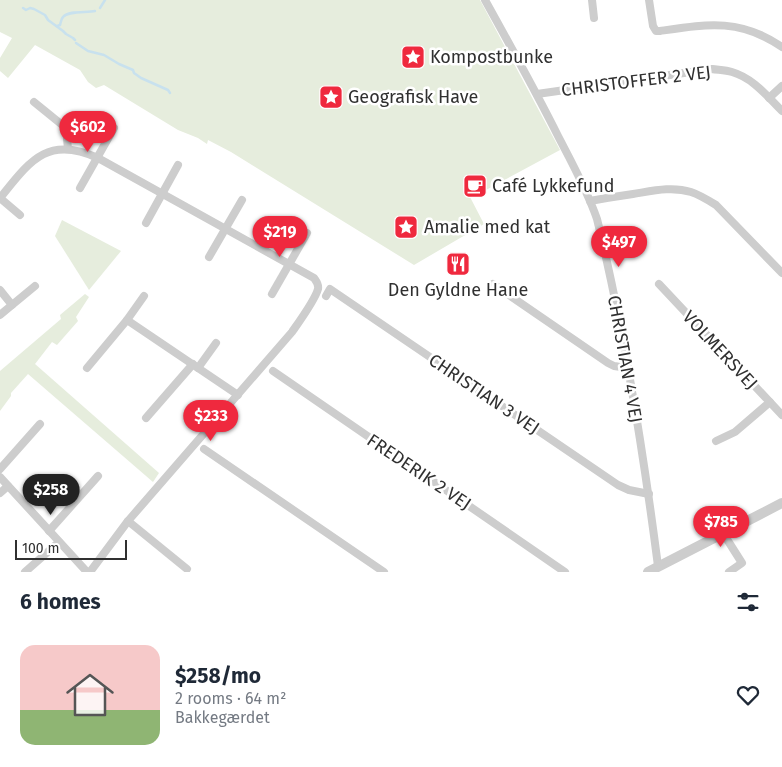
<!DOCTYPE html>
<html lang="en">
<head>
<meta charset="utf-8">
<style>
  body { margin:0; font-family:"Fira Sans",sans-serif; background:#f6f6f7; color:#1f2937; height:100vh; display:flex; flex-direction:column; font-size:19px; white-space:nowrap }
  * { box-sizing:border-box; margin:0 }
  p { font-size:16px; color:#747a83 }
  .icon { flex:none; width:28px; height:28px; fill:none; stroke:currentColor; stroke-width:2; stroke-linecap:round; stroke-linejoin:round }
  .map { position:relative; height:572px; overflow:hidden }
  .panel { display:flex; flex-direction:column; background:#fff; flex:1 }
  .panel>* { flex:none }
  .scale { position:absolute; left:15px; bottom:12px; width:112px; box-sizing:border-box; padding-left:5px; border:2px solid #303030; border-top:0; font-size:14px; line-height:18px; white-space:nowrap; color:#303030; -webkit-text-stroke:4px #fff; paint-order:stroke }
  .price { position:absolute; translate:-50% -42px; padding:0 11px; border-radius:18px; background:#ef293e; color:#fff; font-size:16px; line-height:32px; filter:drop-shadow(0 1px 2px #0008) }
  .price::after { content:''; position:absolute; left:50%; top:30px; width:15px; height:11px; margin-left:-8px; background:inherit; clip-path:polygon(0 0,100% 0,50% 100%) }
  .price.current { background:#222; color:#fff }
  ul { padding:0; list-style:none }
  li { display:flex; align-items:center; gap:15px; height:125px; padding:0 20px }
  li+li { border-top:1px solid #e0e1e3 }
  li span { display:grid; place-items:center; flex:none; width:140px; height:100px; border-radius:15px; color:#555 }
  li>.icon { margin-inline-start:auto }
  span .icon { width:60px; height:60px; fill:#fffc; stroke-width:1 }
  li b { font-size:21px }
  h2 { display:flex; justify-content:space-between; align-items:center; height:60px; padding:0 20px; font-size:21px }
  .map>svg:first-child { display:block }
  .green { fill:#e6eddd }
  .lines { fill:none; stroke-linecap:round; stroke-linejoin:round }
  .stream { stroke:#c8e1ee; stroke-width:2.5 }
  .minor { stroke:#cdcdcd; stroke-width:8 }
  .tertiary { stroke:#cdcdcd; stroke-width:10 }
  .labels { text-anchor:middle; stroke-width:5; stroke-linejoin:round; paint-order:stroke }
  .poi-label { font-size:18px; fill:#303030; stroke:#fff; text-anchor:start }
  .street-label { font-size:18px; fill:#303030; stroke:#fff }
</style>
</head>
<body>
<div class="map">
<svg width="782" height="572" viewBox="0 0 782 572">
  <rect width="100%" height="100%" fill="#fff"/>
  <!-- green -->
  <g class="green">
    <path d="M0,0h480l80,150 -74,40 -16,7 14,27 -70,41 -183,-113 -23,-12 -1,4 -9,-6 -20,-8 -74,-45 -8,3 -8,-6 -8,-12 -45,-25 -27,33 -8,-7v-13l12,-20 -12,-6z"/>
    <path d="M62,220l59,31 -32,39 -34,-54z"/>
    <path d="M85,294l4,3 -13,20 2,4 -21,24 -5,-3 -17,22 124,109 -6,9 -125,-108 -17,19v3l-11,15v-40l61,-52 -1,-4z"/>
  </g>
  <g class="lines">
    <!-- stream -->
    <g class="stream">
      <path d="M23,8l3,2 4,-2 4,1 11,6 3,5 15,11 3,3 7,4 2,2"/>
      <path d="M100,8l5,-8"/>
      <path d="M57,26l3,-1c1,-3 1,-6 3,-8 6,-7 24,-4 32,-6"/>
      <path d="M76,43l12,8 16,4 15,9 14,6 1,3 7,5 27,12 2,3"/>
    </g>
    <!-- minor -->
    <g class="minor">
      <path d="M485,0c25,45 50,90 73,136 14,27 29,54 39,83 28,114 46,231 61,347"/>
      <path d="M592,0l2,18"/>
      <path d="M649,0l4,26 3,5h4c47,-7 80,-13 122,16"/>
      <path d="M537,94l175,-25c6,1 13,1 20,3 21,6 35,24 50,39"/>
      <path d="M769,98l13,-12"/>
      <path d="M34,102l32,26 2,21"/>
      <path d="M80,188l34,-60"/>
      <path d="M0,198c30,-37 47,-63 98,-40l216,120c2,3 5,6 4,11 -3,11 -19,33 -26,43l-164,189 -38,51"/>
      <path d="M0,198l20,17"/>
      <path d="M590,201c15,-3 29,-5 43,-7 19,-3 39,-8 58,-2 9,3 17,8 25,13l66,68"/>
      <path d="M146,223l32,-58"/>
      <path d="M209,257l33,-57"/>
      <path d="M493,284l115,79 6,3 14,2"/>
      <path d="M659,284l123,131"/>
      <path d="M0,290l12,15 -12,10"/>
      <path d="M272,294l35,-61"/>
      <path d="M144,296l-17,24 111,75"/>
      <path d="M326,296l4,-7 288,196 11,5 20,4"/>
      <path d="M12,305l23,-19"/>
      <path d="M87,368l40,-48"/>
      <path d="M198,368l18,-25"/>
      <path d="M273,371l292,201"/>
      <path d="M146,418l47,-54"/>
      <path d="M716,441l19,-9 35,-30"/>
      <path d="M204,449l180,123"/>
      <path d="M0,469l40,-45"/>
      <path d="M0,477l87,95"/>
      <path d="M0,493l8,-7"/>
      <path d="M128,521l59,48"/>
      <path d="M49,531l49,-55"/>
      <path d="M723,533l19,30 -13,9"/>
      <path d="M25,572l34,-30"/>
    </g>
    <!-- tertiary -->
    <path class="tertiary" d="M648,572l134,-69"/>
  </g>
  <!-- icons -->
  <defs>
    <g id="sight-square" transform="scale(1.25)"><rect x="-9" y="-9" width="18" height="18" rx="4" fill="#ef293e" stroke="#fff"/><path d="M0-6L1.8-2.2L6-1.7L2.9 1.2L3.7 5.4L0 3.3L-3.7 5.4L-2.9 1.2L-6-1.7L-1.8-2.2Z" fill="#fff"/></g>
    <g id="cafe-square" transform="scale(1.25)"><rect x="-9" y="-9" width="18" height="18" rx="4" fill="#ef293e" stroke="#fff"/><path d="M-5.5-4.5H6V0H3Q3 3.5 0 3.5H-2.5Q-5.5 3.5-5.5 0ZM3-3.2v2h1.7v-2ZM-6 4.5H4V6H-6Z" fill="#fff"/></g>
    <g id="restaurant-square" transform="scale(1.25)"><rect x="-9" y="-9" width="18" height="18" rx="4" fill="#ef293e" stroke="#fff"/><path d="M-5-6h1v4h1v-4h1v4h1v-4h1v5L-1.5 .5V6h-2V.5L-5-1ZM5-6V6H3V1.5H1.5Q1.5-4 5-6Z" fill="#fff"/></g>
  </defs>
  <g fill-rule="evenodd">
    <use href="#sight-square" x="413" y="57"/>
    <use href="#sight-square" x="331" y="97"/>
    <use href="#cafe-square" x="475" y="186"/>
    <use href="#sight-square" x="406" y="227"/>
    <use href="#restaurant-square" x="458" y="264"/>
  </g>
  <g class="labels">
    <!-- poi labels -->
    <g class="poi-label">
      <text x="430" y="63">Kompostbunke</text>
      <text x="348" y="103">Geografisk Have</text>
      <text x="492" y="192">Café Lykkefund</text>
      <text x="424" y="233">Amalie med kat</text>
      <text x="458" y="296" text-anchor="middle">Den Gyldne Hane</text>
    </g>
    <!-- street labels -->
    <g class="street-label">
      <text transform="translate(636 81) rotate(-7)" y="6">CHRISTOFFER 2 VEJ</text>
      <text transform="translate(720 350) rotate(47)" y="6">VOLMERSVEJ</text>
      <text transform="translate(625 359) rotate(80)" y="6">CHRISTIAN 4 VEJ</text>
      <text transform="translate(484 394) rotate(34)" y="6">CHRISTIAN 3 VEJ</text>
      <text transform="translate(419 472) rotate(34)" y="6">FREDERIK 2 VEJ</text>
    </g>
  </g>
</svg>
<div class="scale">100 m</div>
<b class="price" style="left:88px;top:153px">$602</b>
<b class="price" style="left:280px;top:258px">$219</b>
<b class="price" style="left:619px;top:268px">$497</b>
<b class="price" style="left:211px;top:442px">$233</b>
<b class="price current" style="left:51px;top:516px">$258</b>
<b class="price" style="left:721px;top:548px">$785</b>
</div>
<section class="panel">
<h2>6 homes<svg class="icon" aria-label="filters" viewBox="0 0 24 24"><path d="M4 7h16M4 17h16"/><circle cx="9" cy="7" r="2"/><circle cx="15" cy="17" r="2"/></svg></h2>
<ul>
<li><span style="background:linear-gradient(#f6c9c9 65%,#8fb573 0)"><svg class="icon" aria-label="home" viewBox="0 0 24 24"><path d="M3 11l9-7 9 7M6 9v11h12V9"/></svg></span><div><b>$258/mo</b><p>2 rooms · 64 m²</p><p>Bakkegærdet</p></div><svg class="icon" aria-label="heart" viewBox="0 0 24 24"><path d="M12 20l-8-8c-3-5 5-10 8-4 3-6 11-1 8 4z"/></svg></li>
</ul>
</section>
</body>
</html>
